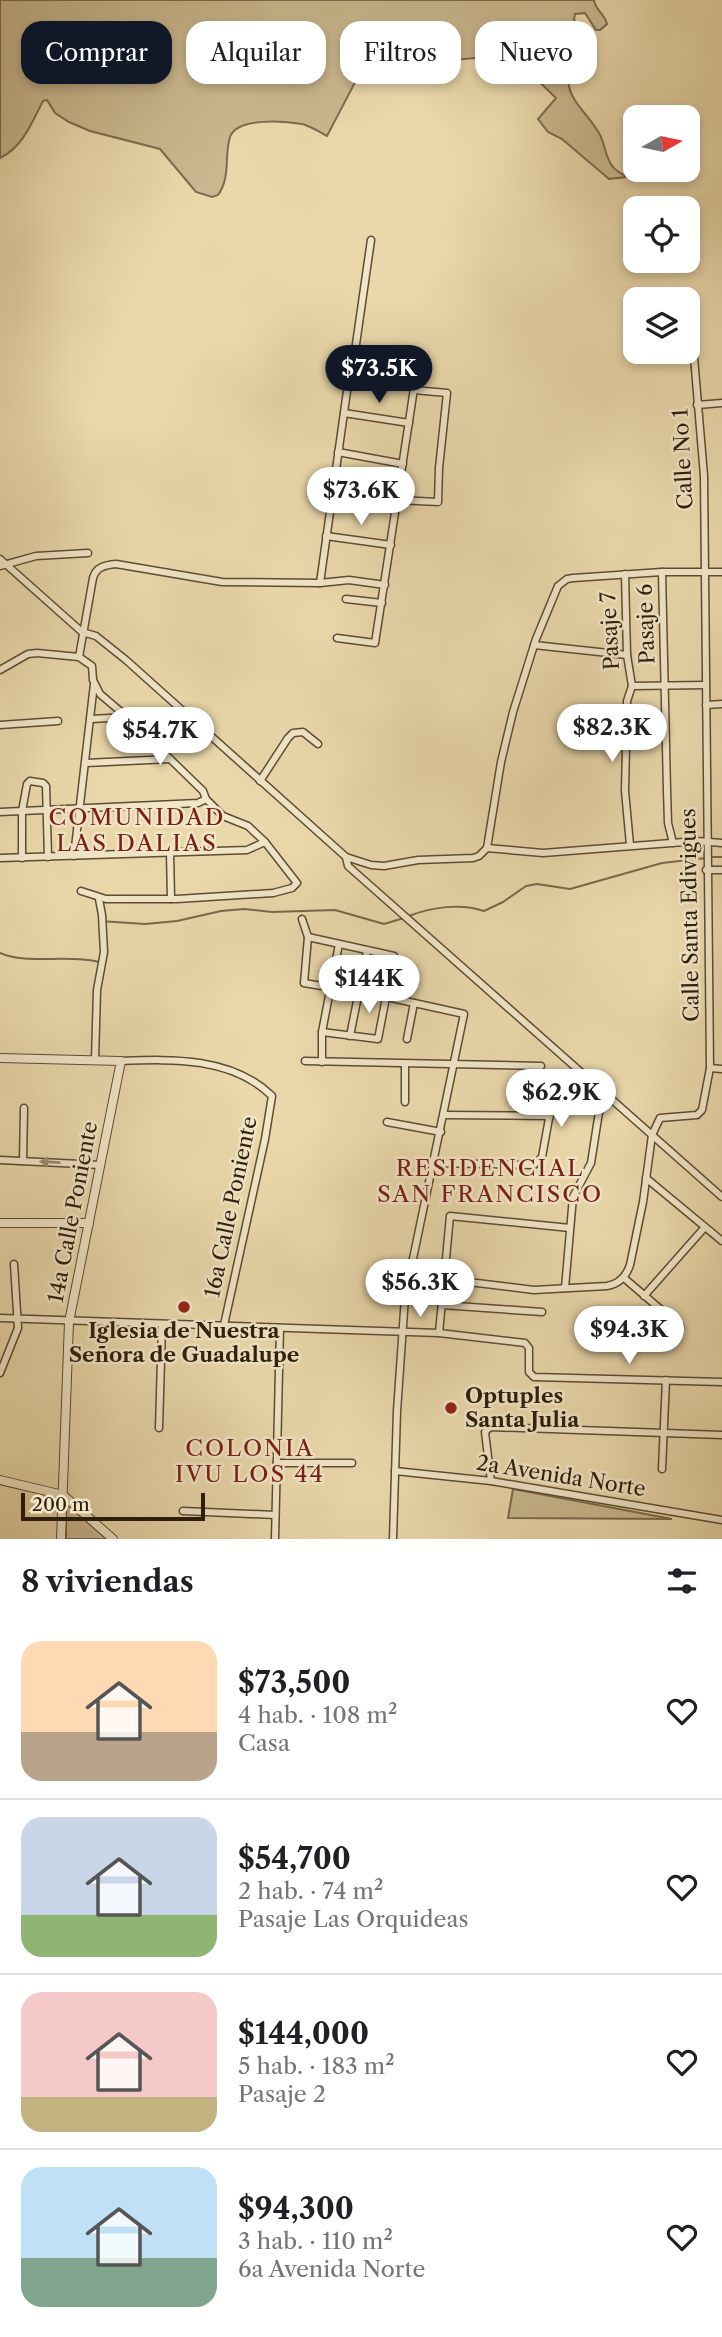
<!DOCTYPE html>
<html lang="es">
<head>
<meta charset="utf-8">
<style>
  body { margin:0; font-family:"Libre Caslon Text",serif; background:#f6f6f6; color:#202124; height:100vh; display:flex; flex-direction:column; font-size:26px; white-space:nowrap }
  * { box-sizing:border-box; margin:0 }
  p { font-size:23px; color:#757577 }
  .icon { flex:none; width:38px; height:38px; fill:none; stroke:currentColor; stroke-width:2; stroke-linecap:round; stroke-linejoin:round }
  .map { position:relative; height:1539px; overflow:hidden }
  .details { display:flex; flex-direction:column; background:#fff; flex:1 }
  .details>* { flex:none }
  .hud { position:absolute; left:21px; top:21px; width:681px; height:63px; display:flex; gap:14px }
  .needle { width:46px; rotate:81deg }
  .fabs { position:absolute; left:623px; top:105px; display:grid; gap:14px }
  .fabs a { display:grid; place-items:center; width:77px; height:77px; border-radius:14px; background:#fff; box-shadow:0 4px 10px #0003; font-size:35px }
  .scale { position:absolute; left:21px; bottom:18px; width:184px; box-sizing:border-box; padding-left:7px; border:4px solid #2e1e0b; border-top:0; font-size:19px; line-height:24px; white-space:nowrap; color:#2e1e0b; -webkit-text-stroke:5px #f1e6c8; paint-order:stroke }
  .price { position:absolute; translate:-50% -60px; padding:0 16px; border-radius:24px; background:#fff; color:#222; font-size:23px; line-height:46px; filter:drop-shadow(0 2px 4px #0008) }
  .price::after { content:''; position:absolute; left:50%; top:42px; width:21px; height:16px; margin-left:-10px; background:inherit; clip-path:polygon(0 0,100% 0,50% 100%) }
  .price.active { background:#111827; color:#fff }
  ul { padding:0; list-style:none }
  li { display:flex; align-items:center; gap:21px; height:175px; padding:0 21px }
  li+li { border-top:2px solid #e0e0e0 }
  li span { display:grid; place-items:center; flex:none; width:196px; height:140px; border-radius:21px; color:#555 }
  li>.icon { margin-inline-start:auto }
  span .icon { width:84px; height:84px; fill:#fffc; stroke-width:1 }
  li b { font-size:30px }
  h2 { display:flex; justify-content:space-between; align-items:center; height:84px; padding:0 21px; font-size:30px }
  .tag { padding:0 24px; border-radius:21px; background:#fff; box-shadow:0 4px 10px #0003; font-size:24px; line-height:63px }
  .tag.active { background:#111827; color:#fff }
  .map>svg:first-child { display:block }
  .green { fill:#cab890; stroke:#7c6b4e; stroke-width:2 }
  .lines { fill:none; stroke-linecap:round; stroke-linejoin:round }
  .stream { stroke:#78684b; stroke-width:2 }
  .minor-casing { stroke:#5d4c33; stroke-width:9 }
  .tertiary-casing { stroke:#5d4c33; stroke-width:10 }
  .minor { stroke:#f1e6c8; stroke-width:6 }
  .tertiary { stroke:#f1e6c8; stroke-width:8 }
  .oneway { fill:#998c73 }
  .poi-dot { fill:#8f2418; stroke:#f1e6c8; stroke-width:2.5 }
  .labels { text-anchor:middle; stroke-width:5; stroke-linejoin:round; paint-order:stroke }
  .street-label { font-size:21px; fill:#2e1e0b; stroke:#f1e6c8 }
  .poi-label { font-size:21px; font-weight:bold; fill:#2e1e0b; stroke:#f1e6c8 }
  .neighbourhood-label { font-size:23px; letter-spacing:2px; fill:#7a1f14; stroke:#f1e6c8 }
</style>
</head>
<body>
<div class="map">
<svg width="722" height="1539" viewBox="0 0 722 1539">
  <rect width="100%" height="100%" fill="#ead8ab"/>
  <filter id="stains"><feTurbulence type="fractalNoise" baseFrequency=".00286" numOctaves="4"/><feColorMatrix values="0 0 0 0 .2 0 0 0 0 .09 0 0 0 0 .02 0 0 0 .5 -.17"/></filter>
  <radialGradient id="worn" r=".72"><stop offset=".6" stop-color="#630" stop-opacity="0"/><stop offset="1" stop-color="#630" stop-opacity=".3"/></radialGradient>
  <!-- green -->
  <g class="green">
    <path d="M0,0h594c1,10 11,14 13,24l-7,6h-4l-11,-17 -10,1 -1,5c2,6 9,13 9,20 2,16 -16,33 -14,47 3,18 24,33 32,51 4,9 5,22 12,30 3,4 9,7 14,10l-18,2 -47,-40 -14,-7 -10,-13 18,-21 -40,-39 -31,-2 -62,6 -21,-4 -27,-15 -48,92c-8,-4 -16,-10 -25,-12 -17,-3 -65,-7 -72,13 -6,19 1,40 -12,58l-6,2 -16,-5 -36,-43 -70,-18 -21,-9 -14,-9 -8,-13 -4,1c-11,21 -20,46 -43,57z"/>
    <path d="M513,1489l159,30 -164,-1z"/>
    <path d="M69,1506l38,33h-41v-31z"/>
  </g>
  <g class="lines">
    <!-- stream -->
    <g class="stream">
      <path d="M711,857h11"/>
      <path d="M409,916c23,-9 52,-13 75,-5l19,-9 23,-16 11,-2 33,5 92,-26 44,-5"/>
      <path d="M99,921l46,3 32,-3 44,-10 23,-2 28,3 63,-2 49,14 20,-6"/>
      <path d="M0,953c26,12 68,1 99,9"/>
    </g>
    <!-- minor casing -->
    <g class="minor-casing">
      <g id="minor">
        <path d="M697,405l25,-2"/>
        <path d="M344,413l65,10"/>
        <path d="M338,452l65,12"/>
        <path d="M332,494l65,9"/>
        <path d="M398,500l40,2 1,-34 8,-75 -33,-3"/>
        <path d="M326,536l65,9"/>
        <path d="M0,559l82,73 14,4 30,24 220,197 25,8 13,1 34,-6 55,-2 6,-2 8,-8 14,-86 12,-50 23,-73 22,-53 9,-7 6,-1 89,-6h60"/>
        <path d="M0,566l36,-10 52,-3"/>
        <path d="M662,572l5,218 1,33 5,20"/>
        <path d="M625,574l2,81 5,31 -5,15 -2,90 5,54"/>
        <path d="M320,583l29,-206 6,-26 16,-111"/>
        <path d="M346,599l36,4"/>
        <path d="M337,638l38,5 40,-261 -66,-5"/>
        <path d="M534,645l93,10"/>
        <path d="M0,670l28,-16 9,-1 42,4 14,-79c3,-11 12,-13 23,-14l106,18 98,1 29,-3 36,5"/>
        <path d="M632,686l74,-1"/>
        <path d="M706,705l16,-1"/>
        <path d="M91,719l36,-2"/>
        <path d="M0,725l58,-4"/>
        <path d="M86,763l84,-4"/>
        <path d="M260,781l28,-43 5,-5 10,-1 15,12"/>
        <path d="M206,799l17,17 25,10 17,16"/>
        <path d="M0,812l198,-9 8,-4 -3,-8 -76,-74 -27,-23 -7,-14 -1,-14 -13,-9"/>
        <path d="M487,848l56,5 154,-12 25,2"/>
        <path d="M170,852l1,47"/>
        <path d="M74,856l20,-172"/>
        <path d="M346,857l2,9 374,331"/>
        <path d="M0,858l247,-8 18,-8 32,41 -5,5 -19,5 -96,6h-71l-25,-8"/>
        <path d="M22,858v-47l5,-27 3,-3 13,2 3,3 2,71"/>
        <path d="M706,870h16"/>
        <path d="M302,919l6,18 -4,46 83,14 77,17 -59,283 -8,114 -4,128"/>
        <path d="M308,937l86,19 -16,83 -56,-7"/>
        <path d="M350,1036l17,-85"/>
        <path d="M407,1039l7,-36"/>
        <path d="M95,1060l2,-70 7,-38 -2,-37 -3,-16"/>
        <path d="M121,1061c52,-2 111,-4 151,35l-7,43 -41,186"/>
        <path d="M305,1061l236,5"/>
        <path d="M322,1062v-30l17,-88"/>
        <path d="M710,1068l12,1"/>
        <path d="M405,1102v-38"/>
        <path d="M444,1115l106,1"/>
        <path d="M387,1122l54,10"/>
        <path d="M0,1160l100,5"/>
        <path d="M23,1161l1,-53"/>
        <path d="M433,1163l101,2 8,-8 13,-72"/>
        <path d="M646,1178l76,63"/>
        <path d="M624,1278l56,48"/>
        <path d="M444,1279l90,11 73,-4c12,-2 19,-9 23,-21l13,-63 9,-67 8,-17 37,-3 5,-5 8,-42 -6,-592 -11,-131"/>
        <path d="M565,1288l8,-91 18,-34 8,-51 10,-14"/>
        <path d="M644,1296l61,-69"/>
        <path d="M442,1305l100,7"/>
        <path d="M0,1318l439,15 86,10 4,5v24l5,5 188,5"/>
        <path d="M439,1333l11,-117 120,12"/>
        <path d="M0,1373l18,-45 -4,-64"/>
        <path d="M159,1428l3,-103"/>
        <path d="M277,1463h75"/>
        <path d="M662,1469l4,-89"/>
        <path d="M395,1471l96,10 231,39"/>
        <path d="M491,1481l-6,-49 5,-5 232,8"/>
        <path d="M183,1511l92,4"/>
        <path d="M275,1539l5,-211"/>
      </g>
    </g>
    <!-- tertiary casing -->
    <g class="tertiary-casing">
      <g id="tertiary">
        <path d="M0,1058l121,3 -52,261 -8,217"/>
        <path d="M0,1223h89"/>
        <path d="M0,1480l63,15 50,44"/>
      </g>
    </g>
    <!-- minor -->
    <use href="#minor" class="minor"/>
    <!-- tertiary -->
    <use href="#tertiary" class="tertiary"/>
  </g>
  <!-- one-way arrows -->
  <defs><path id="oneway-solid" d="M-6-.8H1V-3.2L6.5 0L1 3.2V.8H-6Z" transform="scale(1.75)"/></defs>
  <use class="oneway" href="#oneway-solid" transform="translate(50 1162) rotate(-177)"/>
  <!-- markers -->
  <g class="poi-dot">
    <circle cx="184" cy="1307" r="7"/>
    <circle cx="451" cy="1408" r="7"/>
  </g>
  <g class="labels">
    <!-- street labels -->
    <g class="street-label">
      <text transform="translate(683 459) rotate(-93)" y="7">Calle No 1</text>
      <text transform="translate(646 624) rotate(-92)" y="7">Pasaje 6</text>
      <text transform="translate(610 631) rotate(-93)" y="7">Pasaje 7</text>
      <text transform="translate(690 915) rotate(-91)" y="7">Calle Santa Edivigues</text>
      <text transform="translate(231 1207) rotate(-78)" y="7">16a Calle Poniente</text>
      <text transform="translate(73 1212) rotate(-79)" y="7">14a Calle Poniente</text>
      <text transform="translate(561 1476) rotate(9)" y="7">2a Avenida Norte</text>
    </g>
    <!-- poi labels -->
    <g class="poi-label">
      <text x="184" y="1338">Iglesia de Nuestra<tspan x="184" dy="24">Señora de Guadalupe</tspan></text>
      <text x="465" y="1403" text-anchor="start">Optuples<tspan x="465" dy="24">Santa Julia</tspan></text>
    </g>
    <!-- neighbourhood labels -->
    <g class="neighbourhood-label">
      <text x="137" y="825">COMUNIDAD<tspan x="137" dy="26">LAS DALIAS</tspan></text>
      <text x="490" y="1176">RESIDENCIAL<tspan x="490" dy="26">SAN FRANCISCO</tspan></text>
      <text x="250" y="1456">COLONIA<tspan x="250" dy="26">IVU LOS 44</tspan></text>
    </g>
  </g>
  <rect width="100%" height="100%" filter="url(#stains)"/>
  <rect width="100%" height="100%" fill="url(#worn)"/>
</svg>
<div class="fabs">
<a><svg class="needle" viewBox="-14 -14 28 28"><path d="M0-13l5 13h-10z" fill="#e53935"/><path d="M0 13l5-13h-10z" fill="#757577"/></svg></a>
<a><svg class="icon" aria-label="locate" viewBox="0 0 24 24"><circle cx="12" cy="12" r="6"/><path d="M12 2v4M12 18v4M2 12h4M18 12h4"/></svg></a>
<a><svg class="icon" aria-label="layers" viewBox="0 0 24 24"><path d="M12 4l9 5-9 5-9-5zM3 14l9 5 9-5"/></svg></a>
</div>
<div class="scale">200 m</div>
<b class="price active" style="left:379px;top:405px">$73.5K</b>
<b class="price" style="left:361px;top:527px">$73.6K</b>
<b class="price" style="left:612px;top:764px">$82.3K</b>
<b class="price" style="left:160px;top:767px">$54.7K</b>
<b class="price" style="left:369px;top:1015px">$144K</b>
<b class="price" style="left:561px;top:1129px">$62.9K</b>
<b class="price" style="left:420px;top:1319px">$56.3K</b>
<b class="price" style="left:629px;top:1366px">$94.3K</b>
<div class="hud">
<a class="tag active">Comprar</a>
<a class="tag">Alquilar</a>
<a class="tag">Filtros</a>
<a class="tag">Nuevo</a>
</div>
</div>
<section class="details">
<h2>8 viviendas<svg class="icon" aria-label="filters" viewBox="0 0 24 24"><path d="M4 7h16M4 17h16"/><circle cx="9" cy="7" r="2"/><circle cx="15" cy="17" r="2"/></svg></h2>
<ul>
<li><span style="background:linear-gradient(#ffd9b3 65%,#b9a48a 0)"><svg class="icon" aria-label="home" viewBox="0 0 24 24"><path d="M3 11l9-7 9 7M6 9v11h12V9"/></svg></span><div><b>$73,500</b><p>4 hab. · 108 m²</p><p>Casa</p></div><svg class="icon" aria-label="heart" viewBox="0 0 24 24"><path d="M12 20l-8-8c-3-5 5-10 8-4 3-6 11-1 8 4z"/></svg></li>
<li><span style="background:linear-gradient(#c9d6e8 70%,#8fb573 0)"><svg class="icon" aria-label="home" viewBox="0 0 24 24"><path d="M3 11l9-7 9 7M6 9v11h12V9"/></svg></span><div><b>$54,700</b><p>2 hab. · 74 m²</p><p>Pasaje Las Orquideas</p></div><svg class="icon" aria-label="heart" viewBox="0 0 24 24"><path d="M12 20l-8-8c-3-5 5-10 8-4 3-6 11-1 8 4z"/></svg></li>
<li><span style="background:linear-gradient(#f6c9c9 75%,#c2b280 0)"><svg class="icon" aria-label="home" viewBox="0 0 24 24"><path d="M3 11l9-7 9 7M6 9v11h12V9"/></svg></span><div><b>$144,000</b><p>5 hab. · 183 m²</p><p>Pasaje 2</p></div><svg class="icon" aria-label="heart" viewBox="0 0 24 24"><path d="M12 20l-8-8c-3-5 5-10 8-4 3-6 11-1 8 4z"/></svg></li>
<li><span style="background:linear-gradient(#bfe0f5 65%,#7fa58c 0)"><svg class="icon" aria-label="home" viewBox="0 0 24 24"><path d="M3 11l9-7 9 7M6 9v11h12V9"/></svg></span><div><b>$94,300</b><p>3 hab. · 110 m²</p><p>6a Avenida Norte</p></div><svg class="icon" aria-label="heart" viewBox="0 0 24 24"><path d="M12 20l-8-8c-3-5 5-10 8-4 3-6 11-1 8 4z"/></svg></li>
</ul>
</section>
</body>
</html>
